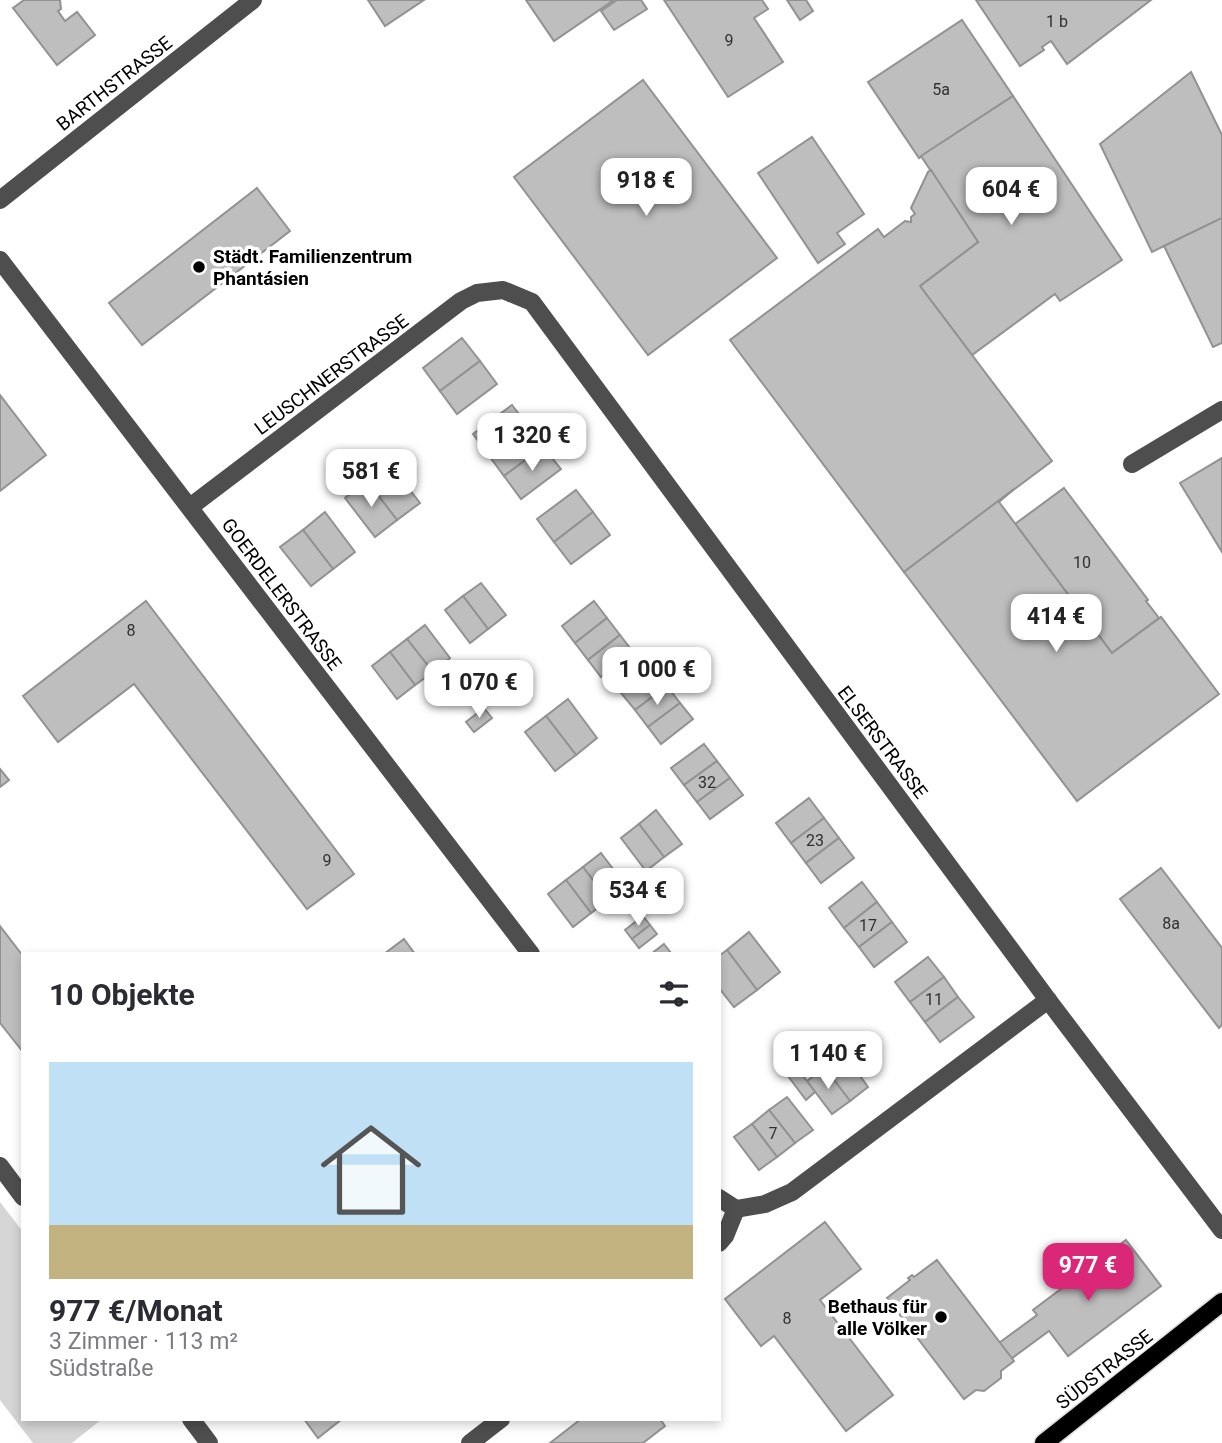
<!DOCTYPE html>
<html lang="de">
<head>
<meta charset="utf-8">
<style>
  body { margin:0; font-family:Roboto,sans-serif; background:#f2f2f3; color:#2b2b33; height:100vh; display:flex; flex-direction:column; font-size:26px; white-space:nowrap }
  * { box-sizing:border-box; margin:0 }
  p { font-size:23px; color:#7c7c81 }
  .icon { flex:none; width:38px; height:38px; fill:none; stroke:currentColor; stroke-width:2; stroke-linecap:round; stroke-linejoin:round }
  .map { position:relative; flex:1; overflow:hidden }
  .sheet { position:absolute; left:21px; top:952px; width:700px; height:469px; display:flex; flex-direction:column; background:#fff; border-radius:0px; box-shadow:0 4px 10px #0003 }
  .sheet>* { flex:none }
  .price { position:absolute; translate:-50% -60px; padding:0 16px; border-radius:14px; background:#fff; color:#222; font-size:23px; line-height:46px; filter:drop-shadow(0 2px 4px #0008) }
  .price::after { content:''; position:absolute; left:50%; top:42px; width:21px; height:16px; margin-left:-10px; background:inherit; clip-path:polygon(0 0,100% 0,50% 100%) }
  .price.active { background:#db2777; color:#fff }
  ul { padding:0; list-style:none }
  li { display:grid; align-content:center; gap:14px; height:371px; padding:0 28px }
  li span { display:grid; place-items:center; height:217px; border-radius:0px; color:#555 }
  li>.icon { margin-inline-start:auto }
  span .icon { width:126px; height:126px; fill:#fffc; stroke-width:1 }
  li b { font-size:30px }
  h2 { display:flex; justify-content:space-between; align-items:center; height:84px; padding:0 28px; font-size:30px }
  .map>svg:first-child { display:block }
  .green { fill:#d5d5d5 }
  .building { fill:#bebebe; stroke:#929292; stroke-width:2 }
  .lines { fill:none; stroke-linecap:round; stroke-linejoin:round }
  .major-casing { stroke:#dbdbdb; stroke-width:21 }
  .minor { stroke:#4e4e4e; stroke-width:18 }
  .major { stroke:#000; stroke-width:18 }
  .poi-dot { fill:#000; stroke:#fff; stroke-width:2.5 }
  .labels { text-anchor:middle; stroke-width:7; stroke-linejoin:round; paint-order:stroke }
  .number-label { font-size:16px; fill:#303030 }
  .street-label { font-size:19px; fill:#000; stroke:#fff }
  .poi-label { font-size:19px; font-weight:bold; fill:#000; stroke:#fff; text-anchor:start }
</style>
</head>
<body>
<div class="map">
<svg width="1222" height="1443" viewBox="0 0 1222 1443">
  <rect width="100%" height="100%" fill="#fff"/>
  <!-- green -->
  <path class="green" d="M0,1202l23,30v187h79l-30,24h-39l-33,-43z"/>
  <!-- building -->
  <g class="building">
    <path d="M24,0h36l1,9 -3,2 7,10 12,-9 18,23 -38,30 -44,-57z"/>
    <path d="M368,0h56l-39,26z"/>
    <path d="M526,0h88l-60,41z"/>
    <path d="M617,0h24l6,9 -33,21 -13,-19z"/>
    <path d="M664,0h98l6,9 -14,9 29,44 -55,35z"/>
    <path d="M787,0h19l7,11 -13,9z"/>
    <path d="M976,0h175l-84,64 -16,-23 -9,6 2,3 -24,16z"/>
    <path d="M962,20l51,76 -94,62 -51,-76z"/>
    <path d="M1191,72l31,63v83l-70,34 -52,-108z"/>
    <path d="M643,80l134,178 -129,97 -134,-178z"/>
    <path d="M1013,96l109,164 -62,41 -5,-7 -83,61 -52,-69 58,-44 -57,-86z"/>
    <path d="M812,137l52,77 -27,19 8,11 -27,19 -60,-90z"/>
    <path d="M931,170l47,72 -58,44 132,175 -148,111 -174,-232 148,-111 6,8 21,-16 6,1v-5l4,-3 -4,-6 17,-36z"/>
    <path d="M257,188l33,43 -148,114 -33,-42z"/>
    <path d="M1222,218v125l-9,4 -49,-101z"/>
    <path d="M462,338l18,23 -40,30 -17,-23z"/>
    <path d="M480,361l17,23 -40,30 -17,-23z"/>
    <path d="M0,395l46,60 -46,36z"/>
    <path d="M512,405l17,22 -39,30 -17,-23z"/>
    <path d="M529,427l14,20 -39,29 -14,-19z"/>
    <path d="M543,447l18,22 -40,30 -17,-23z"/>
    <path d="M1222,458v94l-42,-69z"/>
    <path d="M389,463l31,40 -23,17 -30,-39z"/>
    <path d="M367,481l30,39 -22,17 -30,-39z"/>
    <path d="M1064,488l84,112 -2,1 13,17 -47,35 -97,-129z"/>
    <path d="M1014,489l-15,13 113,151 49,-36 58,77 -142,107 -173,-229z"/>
    <path d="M576,490l17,22 -39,30 -17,-23z"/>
    <path d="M325,512l30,40 -22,17 -30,-39z"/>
    <path d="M593,512l17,23 -39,29 -17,-22z"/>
    <path d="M303,530l30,39 -22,17 -31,-39z"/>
    <path d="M481,583l25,32 -18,14 -25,-33z"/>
    <path d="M463,596l25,33 -18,14 -25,-33z"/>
    <path d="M146,601l208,273 -47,35 -173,-225 -76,58 -35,-46z"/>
    <path d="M594,601l13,17 -32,25 -13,-17z"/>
    <path d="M607,618l13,17 -32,25 -13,-17z"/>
    <path d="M425,625l25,33 -17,14 -26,-33z"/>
    <path d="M620,635l13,17 -32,25 -13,-17z"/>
    <path d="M407,639l26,33 -18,13 -25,-33z"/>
    <path d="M390,652l25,33 -18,14 -25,-33z"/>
    <path d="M654,669l13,17 -32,24 -14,-17z"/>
    <path d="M667,686l13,17 -32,24 -13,-17z"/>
    <path d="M568,699l29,39 -21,17 -30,-39z"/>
    <path d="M680,703l13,16 -32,25 -13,-17z"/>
    <path d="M484,708l8,10 -18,14 -8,-10z"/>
    <path d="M546,716l30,39 -21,16 -30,-39z"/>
    <path d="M704,744l13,17 -33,24 -13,-17z"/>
    <path d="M717,761l13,17 -33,24 -13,-17z"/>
    <path d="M0,769l9,11 -9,7z"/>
    <path d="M730,778l13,17 -33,24 -13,-17z"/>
    <path d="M809,798l15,20 -33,25 -15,-20z"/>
    <path d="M656,810l26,34 -18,13 -25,-33z"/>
    <path d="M824,818l15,20 -33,25 -15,-20z"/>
    <path d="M639,824l25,33 -18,14 -25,-33z"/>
    <path d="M839,838l15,20 -33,25 -15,-20z"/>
    <path d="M601,853l25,33 -18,14 -25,-33z"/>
    <path d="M583,867l25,33 -17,13 -25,-33z"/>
    <path d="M1161,868l61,80v77l-3,3 -99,-129z"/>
    <path d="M566,880l25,33 -18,14 -25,-33z"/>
    <path d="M862,882l15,20 -33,26 -15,-20z"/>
    <path d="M877,902l15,20 -33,25 -15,-19z"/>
    <path d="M643,916l7,9 -18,14 -7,-9z"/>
    <path d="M892,922l15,20 -33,25 -15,-20z"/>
    <path d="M650,925l7,9 -18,14 -7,-9z"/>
    <path d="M0,926l23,30v96l-23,-29z"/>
    <path d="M749,932l31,40 -23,18 -30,-40z"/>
    <path d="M404,939l11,15h-31z"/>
    <path d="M664,944l7,9 -20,1z"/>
    <path d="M727,950l30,40 -23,17 -15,-19v-32z"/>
    <path d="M928,957l16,20 -34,25 -15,-20z"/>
    <path d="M944,977l14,20 -33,25 -15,-20z"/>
    <path d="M958,997l16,20 -34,25 -15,-20z"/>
    <path d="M843,1054l10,14 3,-1 2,3v3l10,14 -18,14 -25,-33z"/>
    <path d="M825,1068l25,33 -18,13 -25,-33z"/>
    <path d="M798,1069l17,23 -9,8 -18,-24z"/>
    <path d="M787,1097l26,33 -18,13 -26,-33z"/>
    <path d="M769,1110l26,33 -18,14 -25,-33z"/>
    <path d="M752,1124l25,33 -18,13 -25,-33z"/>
    <path d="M825,1222l36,47 -41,31 73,95 -47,36 -72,-95 -13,10 -36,-47z"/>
    <path d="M1126,1240l35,46 -93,70 -19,-25 -38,28 -12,-16 38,-28 -4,-5z"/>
    <path d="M937,1260l77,101 -13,10v7l-17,13 -8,-1 -12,9 -77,-101 23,-18 -2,-2 4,-3 2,2z"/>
    <path d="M304,1419h38l-24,19z"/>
    <path d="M581,1419h79l5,7 -22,17h-93z"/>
  </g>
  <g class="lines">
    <!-- major casing -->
    <g class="major-casing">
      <path id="major" d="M1044,1443l178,-141"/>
    </g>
    <!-- minor -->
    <g class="minor">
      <path d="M0,200l253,-200"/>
      <path d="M0,260l531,694"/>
      <path d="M1132,464l90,-54"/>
      <path d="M190,507l271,-206 16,-8 26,-3 29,12 516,698 174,230"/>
      <path d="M0,1166l23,31"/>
      <path d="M719,1198l17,11"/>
      <path d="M736,1209l29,-5 27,-12 256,-192"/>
      <path d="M719,1243l6,-7 11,-27"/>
      <path d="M191,1419l18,24"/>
      <path d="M470,1443l31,-24"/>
    </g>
    <!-- major -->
    <use href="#major" class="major"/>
  </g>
  <!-- markers -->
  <g class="poi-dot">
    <circle cx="199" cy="267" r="7"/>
    <circle cx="941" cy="1317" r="7"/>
  </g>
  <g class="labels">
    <!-- number labels -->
    <g class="number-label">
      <text x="1057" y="27">1 b</text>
      <text x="729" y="46">9</text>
      <text x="941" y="95">5a</text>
      <text x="1082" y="568">10</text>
      <text x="131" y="636">8</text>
      <text x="707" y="788">32</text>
      <text x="815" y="846">23</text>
      <text x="327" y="866">9</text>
      <text x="1171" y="929">8a</text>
      <text x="868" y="931">17</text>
      <text x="934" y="1005">11</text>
      <text x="773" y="1139">7</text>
      <text x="787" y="1324">8</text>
    </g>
    <!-- street labels -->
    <g class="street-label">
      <text transform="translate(114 83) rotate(-38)" y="7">BARTHSTRASSE</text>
      <text transform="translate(331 374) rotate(-37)" y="7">LEUSCHNERSTRASSE</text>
      <text transform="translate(282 594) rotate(53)" y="7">GOERDELERSTRASSE</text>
      <text transform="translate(883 742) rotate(53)" y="7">ELSERSTRASSE</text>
      <text transform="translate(1104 1369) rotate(-38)" y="7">SÜDSTRASSE</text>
    </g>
    <!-- poi labels -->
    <g class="poi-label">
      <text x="213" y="263">Städt. Familienzentrum<tspan x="213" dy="22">Phantásien</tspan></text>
      <text x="927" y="1313" text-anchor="end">Bethaus für<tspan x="927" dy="22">alle Völker</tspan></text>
    </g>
  </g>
</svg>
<b class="price" style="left:646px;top:218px">918 €</b>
<b class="price" style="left:1011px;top:227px">604 €</b>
<b class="price" style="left:532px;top:473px">1 320 €</b>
<b class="price" style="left:371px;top:509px">581 €</b>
<b class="price" style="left:1056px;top:654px">414 €</b>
<b class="price" style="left:657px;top:707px">1 000 €</b>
<b class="price" style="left:479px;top:720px">1 070 €</b>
<b class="price" style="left:638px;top:928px">534 €</b>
<b class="price" style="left:828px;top:1091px">1 140 €</b>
<b class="price active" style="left:1088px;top:1303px">977 €</b>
<section class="sheet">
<h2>10 Objekte<svg class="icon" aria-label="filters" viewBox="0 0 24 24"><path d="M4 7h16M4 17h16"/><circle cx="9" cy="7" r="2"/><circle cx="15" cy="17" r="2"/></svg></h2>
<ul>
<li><span style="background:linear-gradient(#bfe0f5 75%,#c2b280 0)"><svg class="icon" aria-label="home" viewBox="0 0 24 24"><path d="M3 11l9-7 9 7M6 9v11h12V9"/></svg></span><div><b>977 €/Monat</b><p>3 Zimmer · 113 m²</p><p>Südstraße</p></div></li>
</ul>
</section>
</div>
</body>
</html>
